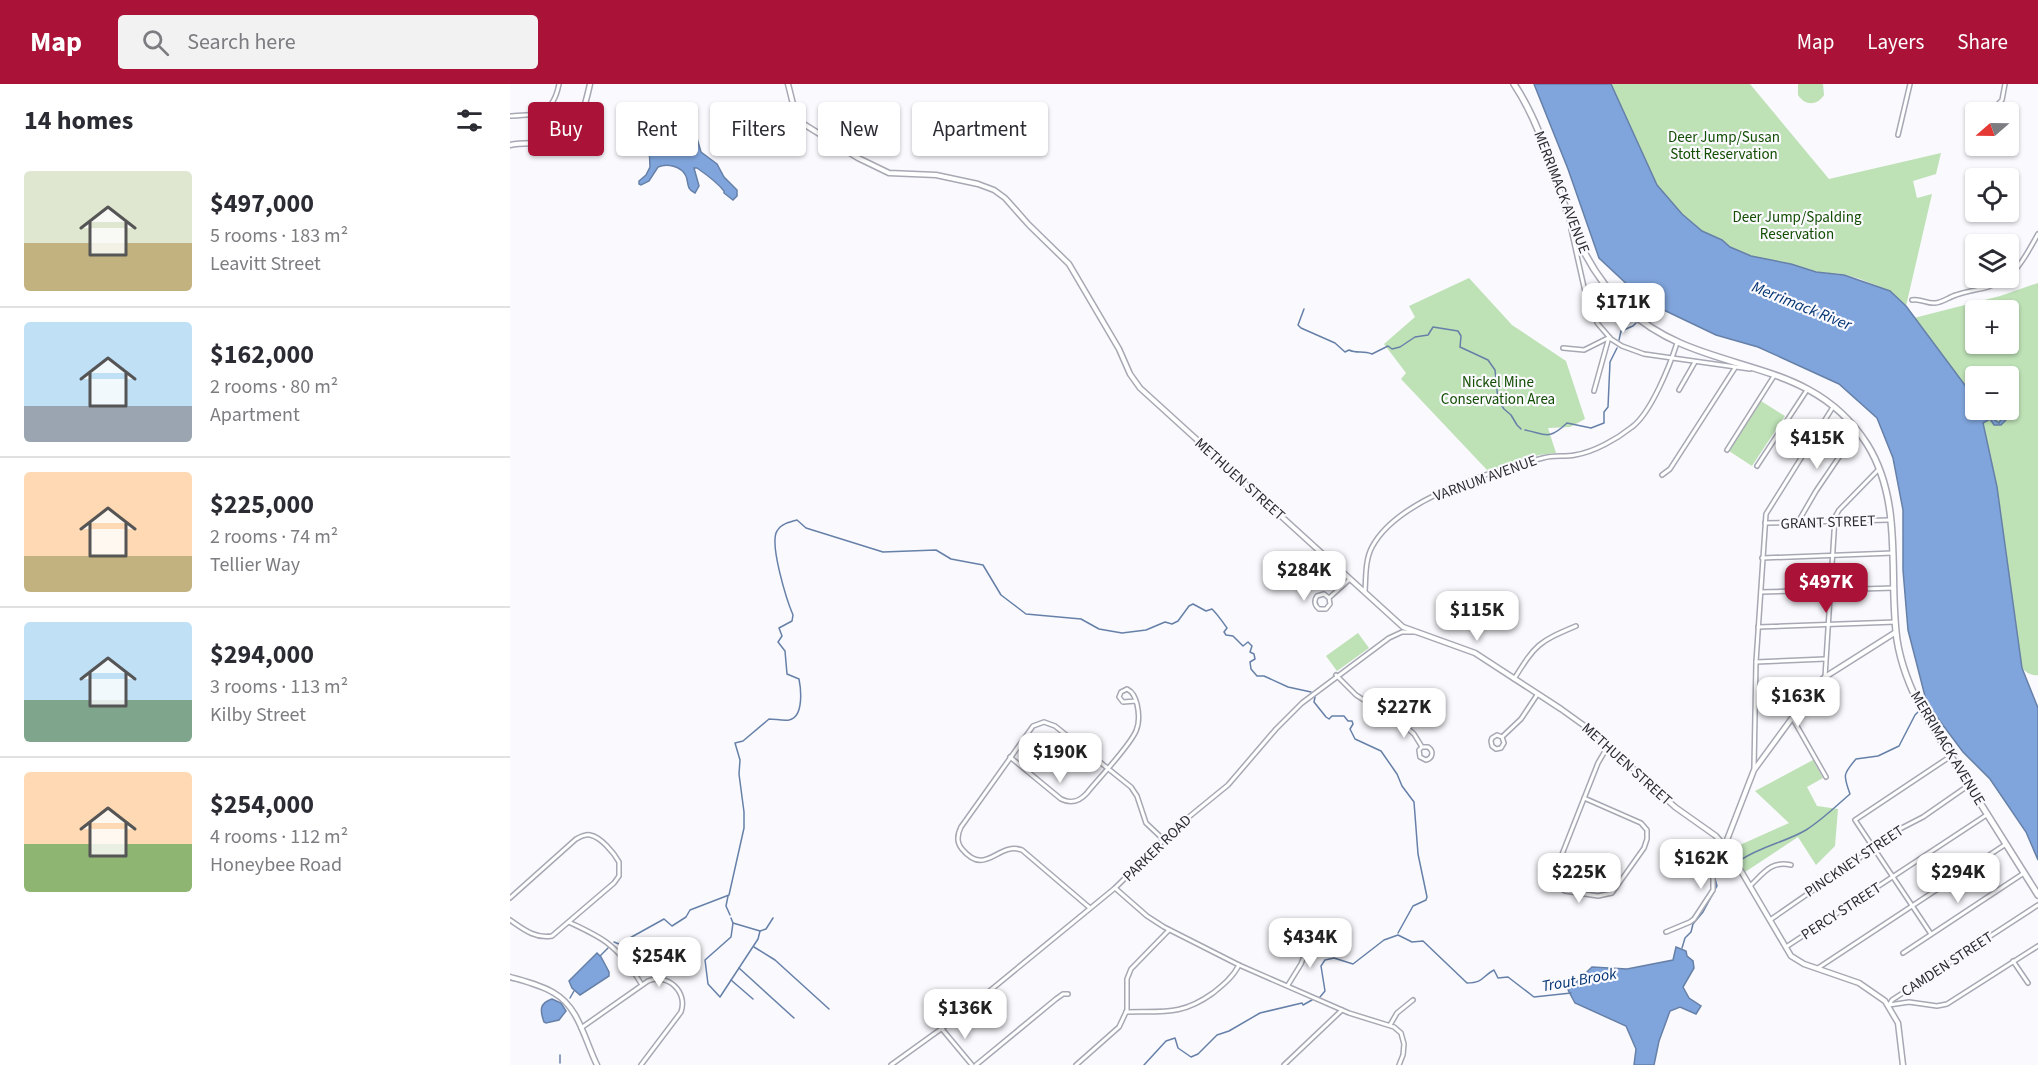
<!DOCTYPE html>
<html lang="en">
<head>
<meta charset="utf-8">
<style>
  body { margin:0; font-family:"Source Sans 3",sans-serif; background:#f2f2f3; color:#2b2b33; height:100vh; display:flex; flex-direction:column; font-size:22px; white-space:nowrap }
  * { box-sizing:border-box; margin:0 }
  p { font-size:20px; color:#7c7c81 }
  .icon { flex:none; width:33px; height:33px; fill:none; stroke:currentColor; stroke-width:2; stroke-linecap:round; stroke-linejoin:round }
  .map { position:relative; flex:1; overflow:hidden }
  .details { display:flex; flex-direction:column; background:#fff; width:510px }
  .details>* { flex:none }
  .hud { position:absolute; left:18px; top:18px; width:570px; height:54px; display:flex; gap:12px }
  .needle { width:39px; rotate:250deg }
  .tools { position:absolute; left:1455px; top:18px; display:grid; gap:12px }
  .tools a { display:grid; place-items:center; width:54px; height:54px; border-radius:6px; background:#fff; box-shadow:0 2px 4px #0004; font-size:30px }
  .price { position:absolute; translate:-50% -51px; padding:0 14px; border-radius:12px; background:#fff; color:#222; font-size:20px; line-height:39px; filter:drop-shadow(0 2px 3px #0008) }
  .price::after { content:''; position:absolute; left:50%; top:36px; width:18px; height:14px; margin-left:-9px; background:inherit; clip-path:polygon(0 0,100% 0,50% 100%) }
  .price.current { background:#aa1337; color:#fff }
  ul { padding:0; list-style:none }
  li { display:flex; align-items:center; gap:18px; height:150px; padding:0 24px }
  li+li { border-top:2px solid #e1e1e2 }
  li span { display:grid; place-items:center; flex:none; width:168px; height:120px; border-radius:6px; color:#555 }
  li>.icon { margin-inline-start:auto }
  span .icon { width:72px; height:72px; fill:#fffc; stroke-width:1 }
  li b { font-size:26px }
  h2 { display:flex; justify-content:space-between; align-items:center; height:72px; padding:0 24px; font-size:26px }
  .tag { padding:0 21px; border-radius:6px; background:#fff; box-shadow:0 2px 4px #0004; font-size:21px; line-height:54px }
  .tag.current { background:#aa1337; color:#fff }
  header { display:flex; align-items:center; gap:36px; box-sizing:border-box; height:84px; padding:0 30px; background:#aa1337; color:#fff }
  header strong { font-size:28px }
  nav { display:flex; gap:33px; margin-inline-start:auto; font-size:21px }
  .search { width:420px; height:54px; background:#f2f2f3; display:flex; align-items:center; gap:15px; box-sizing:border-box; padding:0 21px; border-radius:6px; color:#7c7c81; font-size:22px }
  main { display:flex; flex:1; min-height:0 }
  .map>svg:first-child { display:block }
  .green { fill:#bee1b6; fill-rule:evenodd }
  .water { fill:#80a5dc; stroke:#6680a8; stroke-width:1.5 }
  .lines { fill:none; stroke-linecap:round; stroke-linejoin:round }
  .stream { stroke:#6680a8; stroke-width:1.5 }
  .minor-casing { stroke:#a7a8b3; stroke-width:6 }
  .tertiary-casing { stroke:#a7a8b3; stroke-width:7 }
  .primary-casing { stroke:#a7a8b3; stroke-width:8 }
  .minor { stroke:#fff; stroke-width:3 }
  .tertiary { stroke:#fff; stroke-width:4 }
  .primary { stroke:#fff; stroke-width:5 }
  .labels { text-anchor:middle; stroke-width:4.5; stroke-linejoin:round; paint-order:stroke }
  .park-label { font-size:15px; fill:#124d00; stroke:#f9f9fe }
  .street-label { font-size:15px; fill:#2b2b30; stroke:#f9f9fe }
  .water-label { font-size:16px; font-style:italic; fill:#033372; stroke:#f9f9fe }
</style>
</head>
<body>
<header>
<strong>Map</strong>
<div class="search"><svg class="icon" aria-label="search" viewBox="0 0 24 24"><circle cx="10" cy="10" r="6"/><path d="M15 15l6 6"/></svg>Search here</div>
<nav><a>Map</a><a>Layers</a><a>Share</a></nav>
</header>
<main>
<section class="details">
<h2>14 homes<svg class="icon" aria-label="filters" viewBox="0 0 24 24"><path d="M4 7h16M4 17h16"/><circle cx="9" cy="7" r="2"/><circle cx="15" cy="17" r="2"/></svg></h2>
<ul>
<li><span style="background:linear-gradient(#dfe7d0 60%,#c2b280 0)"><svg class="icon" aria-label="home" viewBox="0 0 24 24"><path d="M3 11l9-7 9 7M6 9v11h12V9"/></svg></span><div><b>$497,000</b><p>5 rooms · 183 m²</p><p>Leavitt Street</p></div></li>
<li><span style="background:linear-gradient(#bfe0f5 70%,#9aa5b1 0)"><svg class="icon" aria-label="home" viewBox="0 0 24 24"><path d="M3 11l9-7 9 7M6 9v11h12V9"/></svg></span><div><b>$162,000</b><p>2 rooms · 80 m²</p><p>Apartment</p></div></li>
<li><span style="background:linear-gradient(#ffd9b3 70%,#c2b280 0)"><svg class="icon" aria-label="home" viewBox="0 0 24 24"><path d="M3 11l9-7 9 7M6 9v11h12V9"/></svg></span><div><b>$225,000</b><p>2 rooms · 74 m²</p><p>Tellier Way</p></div></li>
<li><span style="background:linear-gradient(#bfe0f5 65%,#7fa58c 0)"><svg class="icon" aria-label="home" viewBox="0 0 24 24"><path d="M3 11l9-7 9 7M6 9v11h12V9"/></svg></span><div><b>$294,000</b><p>3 rooms · 113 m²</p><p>Kilby Street</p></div></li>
<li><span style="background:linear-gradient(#ffd9b3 60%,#8fb573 0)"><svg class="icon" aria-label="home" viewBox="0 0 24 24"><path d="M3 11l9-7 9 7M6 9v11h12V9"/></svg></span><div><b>$254,000</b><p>4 rooms · 112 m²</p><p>Honeybee Road</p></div></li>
</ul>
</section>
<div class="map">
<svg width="1528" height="981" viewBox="0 0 1528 981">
  <rect width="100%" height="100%" fill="#f9f9fe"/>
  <!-- green -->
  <g class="green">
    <path d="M1101,0h139l79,95 112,-26 -5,21 -23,7 4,17 15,-4 -26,112 -16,-15 -30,-12 -18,-5 -26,-2 -65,-16 -21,-9 -8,-7 -20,-9 -20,-17 -25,-29z"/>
    <path d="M1288,0h25l1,11c-7,11 -19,11 -26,0z"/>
    <path d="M959,194l43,47 54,36 19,58 -15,8 -22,1 8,25 -17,2 -51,16 -87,-92 5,-6 -22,-29 31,-27 -6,-11z"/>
    <path d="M1528,199v392c-7,1 -11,-2 -16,-7l-25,-181 -14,-64 -5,-13h30v-34h-32l-1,29 -8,-17 -53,-70 86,-22zM1466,226h32v34h-32z"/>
    <path d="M1251,317l24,15 -33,50 -23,-15z"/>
    <path d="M848,549l11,15 -32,23 -11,-15z"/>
    <path d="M1303,676l10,18 -16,9 10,19 21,3 -3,37 -19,19 -18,-28 -53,35 -14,-23 58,-26 -34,-32z"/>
  </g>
  <!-- water -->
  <g class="water">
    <path d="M1024,0h77l46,101 25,29 20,17 20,9 8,7 21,9 40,8 25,8 28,3 46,16 16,15 61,82 8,17 1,5 17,5 2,5 4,3 3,-6 -7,-7h6l5,4v6l-5,5h-7l-4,-6 -7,4 14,64 25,181 16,40v152l-12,-28 -36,-53 -27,-27 -36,-48 -19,-74 -5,-60v-60l-10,-52 -16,-40 -38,-34 -81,-37 -42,-12 -71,-34 -46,-43 -31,-89z"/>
    <path d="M162,25l20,12 9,31 16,12 7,13 13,13v6l-4,4 -9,-7v-2c-8,-10 -17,-16 -27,-23h-3l5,18 -4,7c-9,-4 -6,-9 -9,-17 -5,-10 -19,-13 -28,-9l-9,14 -8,4 -2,-1v-3l7,-6 4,-8 -1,-23 9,-5 7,2 4,6 7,-3 -1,-9 -11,-8 -3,-5 2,-5z"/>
    <path d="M1166,863l10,4 1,5 6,5 1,7 -11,19 6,11 12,8 -5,8 -16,-7 -10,4 -11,30 -5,24h-20l2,-16 -10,-23 -51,-23 -7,-13 24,-23 35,2 46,-9z"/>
    <path d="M87,869l4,4 8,15v4l-29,19 -8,-7 -3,-7z"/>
    <path d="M42,915l9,4 5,8 -7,9 -13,3 -2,-1c-4,-11 -5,-19 8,-23z"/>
  </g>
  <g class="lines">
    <!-- stream -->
    <g class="stream">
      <path d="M794,225l-6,16 3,3 34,15 10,9 4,-2c8,4 14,0 23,4l16,-8 4,3 8,-2 15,-10 13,-2 5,-8 25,4 3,5 -1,11 28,13 7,10 3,30 6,9 7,6 6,10 4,4"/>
      <path d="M1131,230l7,-12"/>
      <path d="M1109,256l2,-9 12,-5 3,-3"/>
      <path d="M1015,346c21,4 23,11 42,-7l24,5 13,-5v-11l4,-5 2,-45 7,-14"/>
      <path d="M805,613l-1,5 12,15 3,2 3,-3h12l4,5h4l1,3 -3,5 5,10 26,12 16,23 5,12 12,16 4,52 9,43 -1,3 -13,6 -15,27"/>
      <path d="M1229,777c22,-15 47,-19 67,-31 16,-10 30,-24 44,-36 -7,-19 -7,-20 6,-35l22,-3 21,-10 16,-31 12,-12"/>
      <path d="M218,812l-2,10 4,9"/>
      <path d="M221,834l2,5 27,8 6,-2 7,-11"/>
      <path d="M223,839l-2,14 -26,23 3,24 12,13 38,-58 2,-8"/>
      <path d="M104,858l5,2 45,-25 8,7 14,-9 4,-7 39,-15 15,-67v-16l-5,-38 1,-14 -5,-17 8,-2 26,-22c6,0 14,2 20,1 15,-3 12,-31 10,-41l-12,-5 -2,-23 -7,-9 4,-6 -3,-8 13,-7 1,-6c-6,-14 -24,-71 -16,-84 4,-7 12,-9 20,-11l9,8 77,24 53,-2 15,9 32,6 18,30 25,19 55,5 18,10 23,4 24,-3 19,-8 7,2 6,-3 11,-15 4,-2 13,7 6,-2c6,6 10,12 15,19l-3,4 2,3 7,1 10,10 5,-4 4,4 -2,6 4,2 1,5 -5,3 1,7 6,7h7l24,11 23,5"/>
      <path d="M244,863l21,13 54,49"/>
      <path d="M1172,864l3,-10 6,-6 2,-8 10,-12 14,-26 -3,-11 17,-11"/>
      <path d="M90,872l8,-8"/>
      <path d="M229,884l55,50"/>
      <path d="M221,896l22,19"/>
      <path d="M810,913l5,-6 -4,-25 4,-6 9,-2 19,6 31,-24 14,-5 14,7 11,-1 44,42c17,0 15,-7 27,-13l4,8 10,-1 26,20 37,-4"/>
      <path d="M60,914l4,-7"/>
      <path d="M50,971v8"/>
      <path d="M634,981l22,-24 9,-3 3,10 13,9 7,-3 19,-19 12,-4 31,-18 42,-10 1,2 9,-5"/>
    </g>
    <!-- minor casing -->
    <g class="minor-casing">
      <g id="minor">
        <path d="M1480,28l12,-12 3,-16"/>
        <path d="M0,32c28,-1 43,-1 49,-32"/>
        <path d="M1463,36l3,-1"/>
        <path d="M1388,51l12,-51"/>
        <path d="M1061,145l17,76 10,19 13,15 11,7 22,8 106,15"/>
        <path d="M1402,216c8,-2 15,4 23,3 7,0 14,-6 21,-8 11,-4 22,-5 32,-8 29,-11 36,-28 50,-53"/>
        <path d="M1053,264l21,2 24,-12"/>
        <path d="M1169,306l16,-28"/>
        <path d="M1084,307l15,-54"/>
        <path d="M1217,366l47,-74"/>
        <path d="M1247,382l50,-76"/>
        <path d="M1152,391l8,-6 65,-101"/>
        <path d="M1288,438l18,-31 40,-59"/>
        <path d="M1255,439l124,-3"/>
        <path d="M1252,474l131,-5"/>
        <path d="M855,507c1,-14 0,-31 7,-44 26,-49 120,-76 171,-89 11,-3 21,-1 32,-3 19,-3 42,-16 57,-28 19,-14 38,-62 45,-84"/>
        <path d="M1251,508l133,-4"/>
        <path d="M819,514l1,6 -4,5h-7c-5,-4 -5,-9 -2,-13l7,-2 5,4 21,-19"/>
        <path d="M1248,543l138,-5"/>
        <path d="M1246,578l69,-3"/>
        <path d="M826,591l20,20 50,32 8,7 8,13 -3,3 1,7 6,3c7,-2 8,-9 2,-13h-6"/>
        <path d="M1315,593l10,-160 4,-7 40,-41"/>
        <path d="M1004,595c22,-35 24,-37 62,-53"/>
        <path d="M1283,635l33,58"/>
        <path d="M992,653l2,6 -3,5 -5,1 -4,-3 -1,-5 1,-3 5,-3 5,2 19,-18 16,-24"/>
        <path d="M500,673l51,42c10,5 18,3 26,-6 12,-15 42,-46 49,-62 4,-9 3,-18 1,-27 -2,-7 -4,-12 -10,-15l-6,3 -2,5 4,5 13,-1"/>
        <path d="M1244,684l2,-106 10,-148 67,-107"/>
        <path d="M1074,714l57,25 6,7v9l-3,9 -32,45 -14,3 -33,-5c-10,-5 -11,-14 -8,-24l41,-104 10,-17"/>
        <path d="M1240,802c13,-12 21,-26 41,-21"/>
        <path d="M605,804l32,28 17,11 75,38 110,48 45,14 7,6 3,11 -1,11 -4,10"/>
        <path d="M0,814l66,-59c4,-2 9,-5 14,-4 11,2 24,18 29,27v14l-5,7 -62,53c-17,3 -29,-7 -42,-16"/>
        <path d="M580,824l-68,-58c-24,-9 -36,28 -60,-1 -6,-7 -5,-14 -1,-22l72,-101 11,-4 11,4 76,61 6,9 9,27 18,17"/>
        <path d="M1260,836l104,-72 18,-15 31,-16 46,-32"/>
        <path d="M59,838c12,6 26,12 37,20 16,12 26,27 36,43"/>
        <path d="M1156,848l24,-10 4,-3 19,-29v-17l20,-16"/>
        <path d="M1421,850l-76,-114 96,-64"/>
        <path d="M1276,863l202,-133"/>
        <path d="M1393,869l121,-80"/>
        <path d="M1503,877l15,22"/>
        <path d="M1308,884l188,-124"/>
        <path d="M778,901l13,-21 9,-23"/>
        <path d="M1379,921l3,-5 146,-95"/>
        <path d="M1379,921l20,-3 28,4 10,-2 91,-58"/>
        <path d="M616,928c37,-1 55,4 87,-19 10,-8 20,-16 26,-28"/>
        <path d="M880,941l7,-12 16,-13"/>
        <path d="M71,944l67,-47c20,-8 40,11 33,31l-40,53"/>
        <path d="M432,945l30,36"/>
        <path d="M381,981l68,-49 156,-128 64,-63 49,-40 48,-56 26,-26 87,-65 13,-6h13"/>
        <path d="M466,981l80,-66 7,-5h5"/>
        <path d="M566,981l43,-38 8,-17v-31l4,-10 38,-39"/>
        <path d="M774,981l58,-55"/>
      </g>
    </g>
    <!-- tertiary casing -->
    <g class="tertiary-casing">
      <g id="tertiary">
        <path d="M278,0l6,24 8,15 56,35 31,15 47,2 42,9 16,6 11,8 24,27 40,39 50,85 11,25 10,14 263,239 72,26 86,56 32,23 82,75 41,29 15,18 60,102 13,8 55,19 26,18 13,22 5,42"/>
        <path d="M0,61c16,-3 33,0 48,-5 21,-5 28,-38 32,-56"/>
        <path d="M1215,761l29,-75 63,-86 8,-7 71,-45"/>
        <path d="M0,893c14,4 31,8 44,16 25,14 31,48 43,72"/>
      </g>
    </g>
    <!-- primary casing -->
    <g class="primary-casing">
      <path id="primary" d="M1004,0c49,74 43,160 113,225 76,70 181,42 240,135 37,59 21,131 30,196 4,25 14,50 26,72l115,183"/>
    </g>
    <!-- minor -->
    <use href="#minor" class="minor"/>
    <!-- tertiary -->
    <use href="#tertiary" class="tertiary"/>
    <!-- primary -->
    <use href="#primary" class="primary"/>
  </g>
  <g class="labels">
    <!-- park labels -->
    <g class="park-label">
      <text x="1214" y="58">Deer Jump/Susan<tspan x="1214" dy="17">Stott Reservation</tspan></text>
      <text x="1287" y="138">Deer Jump/Spalding<tspan x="1287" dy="17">Reservation</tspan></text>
      <text x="988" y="303">Nickel Mine<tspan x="988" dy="17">Conservation Area</tspan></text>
    </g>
    <!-- street labels -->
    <g class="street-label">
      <text transform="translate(1052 108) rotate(69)" y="5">MERRIMACK AVENUE</text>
      <text transform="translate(975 394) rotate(-20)" y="5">VARNUM AVENUE</text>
      <text transform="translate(730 395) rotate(42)" y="5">METHUEN STREET</text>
      <text transform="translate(1318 438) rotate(-2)" y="5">GRANT STREET</text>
      <text transform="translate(1438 664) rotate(59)" y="5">MERRIMACK AVENUE</text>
      <text transform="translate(1117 680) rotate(42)" y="5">METHUEN STREET</text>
      <text transform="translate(647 764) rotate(-44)" y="5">PARKER ROAD</text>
      <text transform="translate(1344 777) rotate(-34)" y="5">PINCKNEY STREET</text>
      <text transform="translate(1331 827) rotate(-33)" y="5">PERCY STREET</text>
      <text transform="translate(1437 880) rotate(-33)" y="5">CAMDEN STREET</text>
    </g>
    <!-- water labels -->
    <g class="water-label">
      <text transform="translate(1292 221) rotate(22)" y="6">Merrimack River</text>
      <text transform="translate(1069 895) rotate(-10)" y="6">Trout Brook</text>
    </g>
  </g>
</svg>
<div class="tools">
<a><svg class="needle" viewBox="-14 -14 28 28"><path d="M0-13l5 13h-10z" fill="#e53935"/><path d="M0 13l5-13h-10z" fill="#7c7c81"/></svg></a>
<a><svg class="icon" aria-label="locate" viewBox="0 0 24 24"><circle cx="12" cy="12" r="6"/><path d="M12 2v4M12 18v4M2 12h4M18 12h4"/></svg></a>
<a><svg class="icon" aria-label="layers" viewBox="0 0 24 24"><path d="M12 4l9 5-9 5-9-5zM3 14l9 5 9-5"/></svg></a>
<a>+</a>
<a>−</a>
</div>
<b class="price" style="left:1113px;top:250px">$171K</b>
<b class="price" style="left:1307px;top:386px">$415K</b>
<b class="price" style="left:794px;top:518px">$284K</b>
<b class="price current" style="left:1316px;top:530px">$497K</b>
<b class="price" style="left:967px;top:558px">$115K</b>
<b class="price" style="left:1288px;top:644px">$163K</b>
<b class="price" style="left:894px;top:655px">$227K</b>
<b class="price" style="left:550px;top:700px">$190K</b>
<b class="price" style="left:1191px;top:806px">$162K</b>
<b class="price" style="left:1069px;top:820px">$225K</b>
<b class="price" style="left:1448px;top:820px">$294K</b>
<b class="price" style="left:800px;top:885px">$434K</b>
<b class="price" style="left:149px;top:904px">$254K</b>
<b class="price" style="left:455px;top:956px">$136K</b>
<div class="hud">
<a class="tag current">Buy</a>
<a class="tag">Rent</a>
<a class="tag">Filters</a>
<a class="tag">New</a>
<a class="tag">Apartment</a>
</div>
</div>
</main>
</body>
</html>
